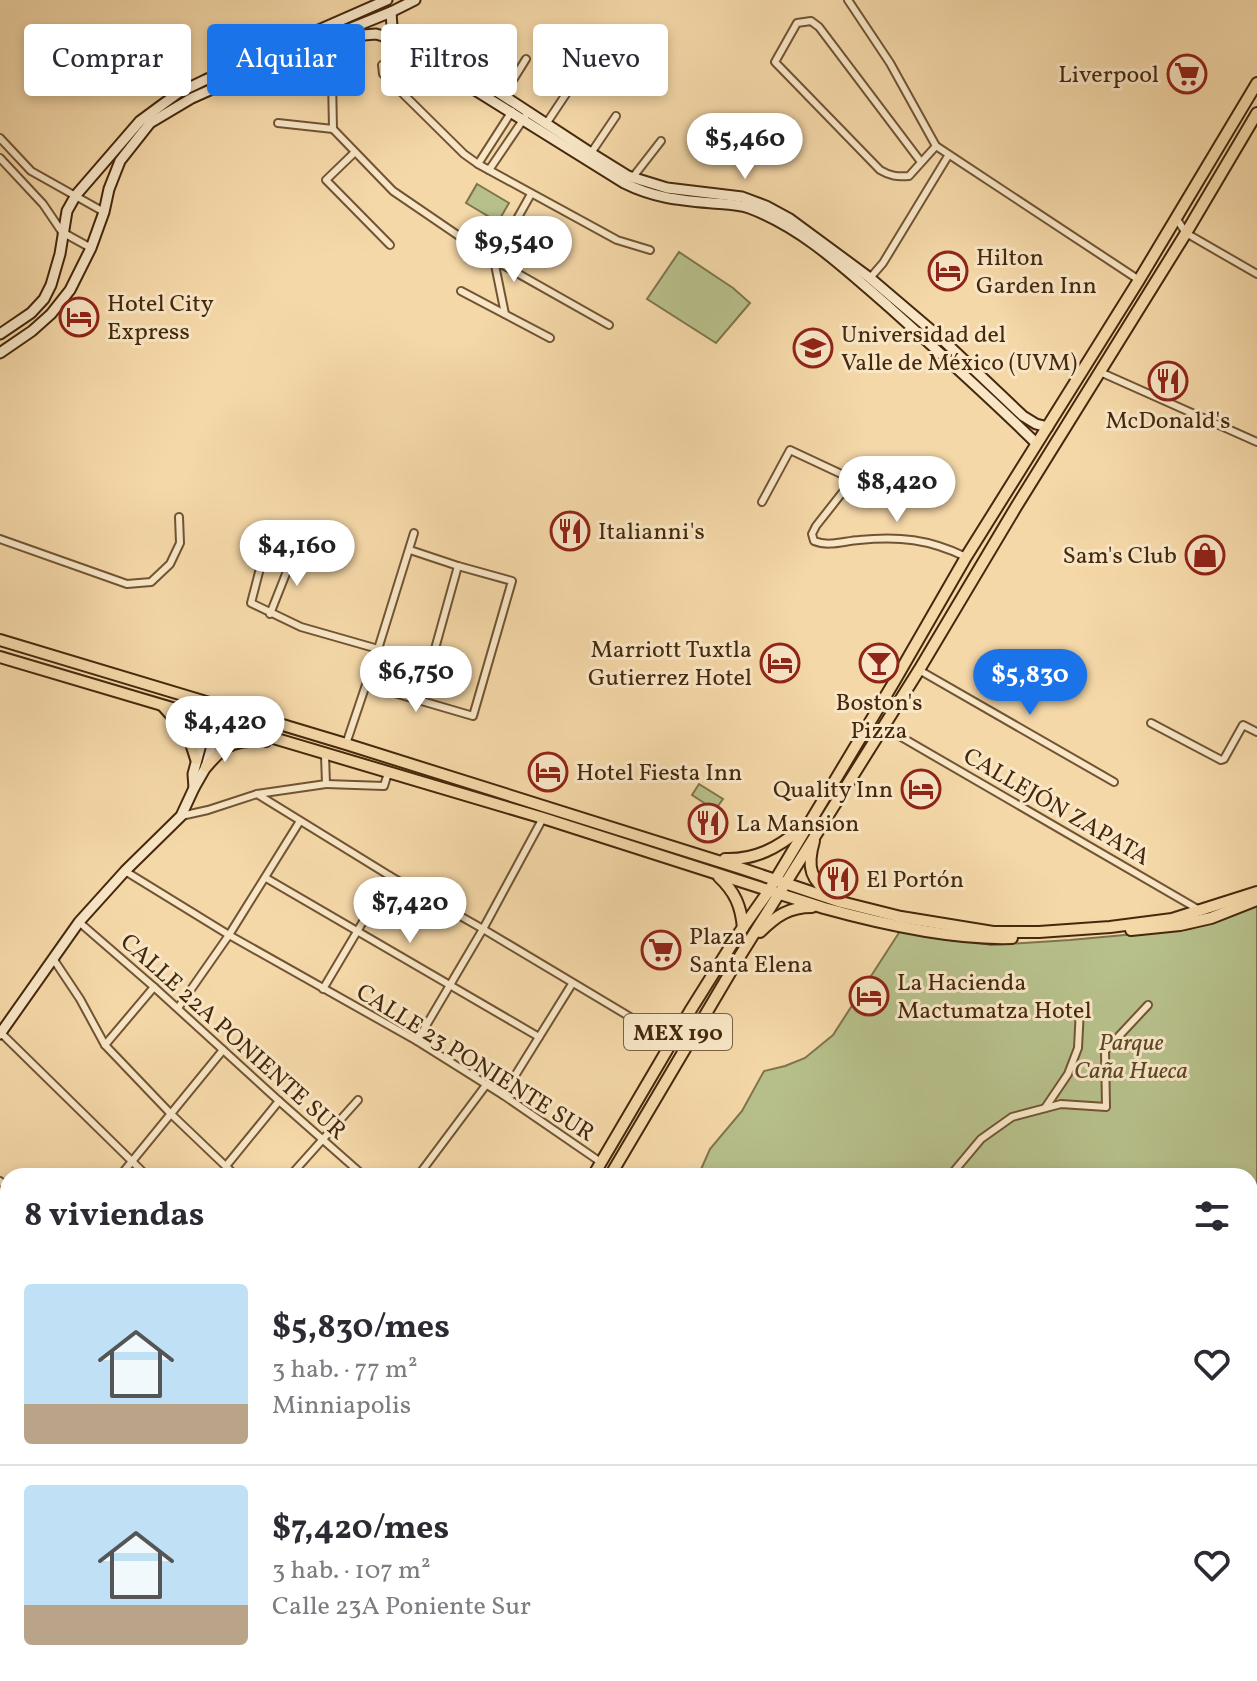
<!DOCTYPE html>
<html lang="es">
<head>
<meta charset="utf-8">
<style>
  body { margin:0; font-family:Vollkorn,serif; background:#f7f7f7; color:#2b2b33; height:100vh; display:flex; flex-direction:column; font-size:30px; white-space:nowrap }
  * { box-sizing:border-box; margin:0 }
  p { font-size:26px; color:#7c7c81 }
  .icon { flex:none; width:44px; height:44px; fill:none; stroke:currentColor; stroke-width:2; stroke-linecap:round; stroke-linejoin:round }
  .map { position:relative; flex:1; overflow:hidden }
  .side { position:absolute; left:0px; top:1168px; width:1258px; height:514px; display:flex; flex-direction:column; background:#fff; border-radius:24px 24px 0 0; box-shadow:0 4px 12px #0003 }
  .side>* { flex:none }
  .banner { position:absolute; left:24px; top:24px; width:800px; height:72px; display:flex; gap:16px }
  .price { position:absolute; translate:-50% -68px; padding:0 18px; border-radius:28px; background:#fff; color:#222; font-size:26px; line-height:52px; filter:drop-shadow(0 2px 4px #0008) }
  .price::after { content:''; position:absolute; left:50%; top:48px; width:24px; height:18px; margin-left:-12px; background:inherit; clip-path:polygon(0 0,100% 0,50% 100%) }
  .price.active { background:#1a73e8; color:#fff }
  ul { padding:0; list-style:none }
  li { display:flex; align-items:center; gap:24px; height:200px; padding:0 24px }
  li+li { border-top:2px solid #e1e1e2 }
  li span { display:grid; place-items:center; flex:none; width:224px; height:160px; border-radius:8px; color:#555 }
  li>.icon { margin-inline-start:auto }
  span .icon { width:96px; height:96px; fill:#fffc; stroke-width:1 }
  li b { font-size:34px }
  h2 { display:flex; justify-content:space-between; align-items:center; height:96px; padding:0 24px; font-size:34px }
  .chip { padding:0 28px; border-radius:8px; background:#fff; box-shadow:0 4px 12px #0003; font-size:28px; line-height:72px }
  .chip.active { background:#1a73e8; color:#fff }
  .map>svg:first-child { display:block }
  .green { fill:#b7c08b; stroke:#7e744c; stroke-width:2 }
  .lines { fill:none; stroke-linecap:round; stroke-linejoin:round }
  .river { stroke:#a2b7b4; stroke-width:14 }
  .street-casing { stroke:#715433; stroke-width:10 }
  .secondary-casing { stroke:#45280c; stroke-width:13 }
  .primary-casing { stroke:#45280c; stroke-width:14 }
  .street { stroke:#f8e6c6; stroke-width:6 }
  .secondary { stroke:#f8e6c6; stroke-width:9 }
  .primary { stroke:#f5d8a8; stroke-width:10 }
  .labels { text-anchor:middle; stroke-width:6; stroke-linejoin:round; paint-order:stroke }
  .shield { fill:#f8e6c6; stroke:#7b6144; stroke-width:2 }
  .shield-label { font-size:22px; font-weight:bold; fill:#45280c }
  .poi-label { font-size:24px; fill:#45280c; stroke:#f8e6c6; text-anchor:start }
  .street-label { font-size:24px; fill:#45280c; stroke:#f8e6c6 }
  .park-label { font-size:24px; font-style:italic; fill:#5c4625; stroke:#f8e6c6 }
</style>
</head>
<body>
<div class="map">
<svg width="1257" height="1681" viewBox="0 0 1257 1681">
  <rect width="100%" height="100%" fill="#f5d8a8"/>
  <filter id="stains"><feTurbulence type="fractalNoise" baseFrequency=".0025" numOctaves="4"/><feColorMatrix values="0 0 0 0 .2 0 0 0 0 .09 0 0 0 0 .02 0 0 0 .5 -.17"/></filter>
  <radialGradient id="worn" r=".72"><stop offset=".6" stop-color="#630" stop-opacity="0"/><stop offset="1" stop-color="#630" stop-opacity=".3"/></radialGradient>
  <!-- green -->
  <g class="green">
    <path d="M477,184l32,19 -11,19 -32,-19z"/>
    <path d="M679,252l54,36 17,15 -34,40 -69,-44z"/>
    <path d="M699,784l24,15 -8,11 -23,-15z"/>
    <path d="M1257,903v559l-7,4v-290h-552l12,-27 32,-38 22,-40 21,-5 20,-8 28,-23 69,-107 89,17 79,-5 120,-11 45,-16z"/>
    <path d="M1257,1470v110l-7,6v-113z"/>
  </g>
  <g class="lines">
    <!-- river -->
    <g class="river">
      <path d="M1250,1403l7,-4"/>
      <path d="M870,1681l2,-7"/>
    </g>
    <!-- street casing -->
    <g class="street-casing">
      <g id="street">
        <path d="M848,0l42,63 46,83 203,134"/>
        <path d="M382,65l1,9 81,80 14,10 139,76 33,10"/>
        <path d="M461,68l22,-36"/>
        <path d="M332,79l1,50 60,62 101,69 115,65"/>
        <path d="M503,96l23,-37"/>
        <path d="M278,123l55,6"/>
        <path d="M546,124l24,-36"/>
        <path d="M0,138l31,33 73,41"/>
        <path d="M354,153l-28,27 64,65"/>
        <path d="M591,153l25,-37"/>
        <path d="M0,158l43,46 19,28 29,16"/>
        <path d="M921,162l-102,-135 -8,-6 -14,2 -22,39 105,108c10,6 17,7 29,6l27,-30"/>
        <path d="M478,164l34,-53"/>
        <path d="M489,170l36,-53"/>
        <path d="M633,177l28,-36"/>
        <path d="M1176,218l10,15 71,41"/>
        <path d="M870,278l13,-15 65,-107"/>
        <path d="M461,291l89,47"/>
        <path d="M505,314l-11,-54 37,-66"/>
        <path d="M1100,372l157,70"/>
        <path d="M853,479l-37,47 -4,8 2,7c15,6 30,0 45,-1 40,-4 70,-1 107,17"/>
        <path d="M762,502l28,-52 94,44"/>
        <path d="M0,539l127,45 24,-2 19,-18 10,-21 -1,-26"/>
        <path d="M266,545l-15,58 50,24 77,22"/>
        <path d="M270,614l25,-63"/>
        <path d="M919,670l195,112"/>
        <path d="M367,685l106,31 39,-135 -54,-15 -48,-16"/>
        <path d="M421,699l37,-133"/>
        <path d="M1151,723l70,37 3,-1 19,-34 14,7"/>
        <path d="M884,727l317,184"/>
        <path d="M346,744l32,-95 36,-116"/>
        <path d="M326,784l58,2 4,-13"/>
        <path d="M257,794l133,82 93,53 189,113"/>
        <path d="M181,816l27,-6 49,-16 69,-10 -1,-29"/>
        <path d="M125,871l104,64 188,106 86,54 99,68"/>
        <path d="M266,878l273,159"/>
        <path d="M79,922l75,65 125,114 85,75"/>
        <path d="M54,960l26,39 25,46 65,68 66,63"/>
        <path d="M323,989l67,-113"/>
        <path d="M178,1008l51,-73 71,-114"/>
        <path d="M1,1033l146,143"/>
        <path d="M417,1041l66,-112 60,-111"/>
        <path d="M105,1045l49,-58"/>
        <path d="M503,1095l69,-111"/>
        <path d="M1045,1108l23,-34 10,-26 2,-39"/>
        <path d="M226,1166l53,-65"/>
        <path d="M120,1176l103,-126"/>
        <path d="M290,1176l68,-76"/>
        <path d="M418,1176l68,-91"/>
        <path d="M950,1176l31,-37 31,-22 49,-13 45,3 -1,-56 43,-46"/>
        <path d="M0,1181l8,7"/>
        <path d="M0,1329l8,-10"/>
        <path d="M0,1378l8,8"/>
        <path d="M0,1464l8,8"/>
        <path d="M0,1557l8,-8"/>
        <path d="M1250,1603l7,-7"/>
        <path d="M0,1631l8,7"/>
        <path d="M251,1674l9,7"/>
        <path d="M438,1674l8,7"/>
        <path d="M1044,1674l11,7"/>
        <path d="M530,1681l4,-7"/>
        <path d="M855,1681l2,-7"/>
        <path d="M933,1681l5,-7"/>
        <path d="M1001,1681l4,-7"/>
      </g>
    </g>
    <!-- secondary casing -->
    <g class="secondary-casing">
      <g id="secondary">
        <path d="M391,12l1,15 9,7 60,34 130,85 37,23 39,12 75,9 24,9 24,13 80,59 74,63 79,75 13,8 12,3"/>
        <path d="M327,38l49,-4 7,2 55,31 186,116c30,15 55,17 88,20 12,1 26,1 37,5 54,20 96,61 139,98 50,45 100,90 148,137"/>
        <path d="M0,334l31,-21 13,-14 7,-14 9,-31 7,-43 9,-16 64,-74 38,-28 27,-13 182,-80"/>
        <path d="M0,353l32,-22 19,-17 19,-24 21,-42 13,-36 5,-23 11,-28 30,-38 42,-25 135,-60 64,-26 24,-12"/>
        <path d="M194,788l-1,-14 19,-70"/>
        <path d="M0,1034l79,-112 46,-51 56,-55 13,-28 12,-21 17,-60"/>
        <path d="M1207,1674l5,7"/>
        <path d="M1221,1674l6,7"/>
      </g>
    </g>
    <!-- primary casing -->
    <g class="primary-casing">
      <g id="primary">
        <path d="M0,640l346,104 394,124 101,34 60,15 92,15h46l71,-5 62,-8 85,-27"/>
        <path d="M0,657l543,161 281,90c58,16 128,32 188,30"/>
        <path d="M163,706l25,28 8,25"/>
        <path d="M206,767c19,-23 30,-28 60,-26"/>
        <path d="M814,841c-8,27 -3,40 19,55"/>
        <path d="M725,859c30,1 53,-11 75,-30"/>
        <path d="M719,877c16,15 22,29 24,51"/>
        <path d="M1131,930l49,-5 31,-7 46,-18"/>
        <path d="M760,932c16,-16 29,-25 52,-25"/>
        <path d="M593,1176l97,-165 47,-75 31,-44 126,-210 72,-125 173,-277 118,-197"/>
        <path d="M610,1176l130,-220 179,-286 97,-163 170,-274 71,-120"/>
        <path d="M289,1681l4,-7"/>
        <path d="M304,1681l4,-7"/>
      </g>
    </g>
    <!-- street -->
    <use href="#street" class="street"/>
    <!-- secondary -->
    <use href="#secondary" class="secondary"/>
    <!-- primary -->
    <use href="#primary" class="primary"/>
  </g>
  <!-- icons -->
  <defs>
    <g id="supermarket-ring" transform="scale(2)"><circle r="9.5" fill="#f8e6c6" stroke="#8f2418" stroke-width="1.5"/><path d="M-6-5.5h2.5l.6 2H6L4.5 2H-2.5L-4.4-4H-6ZM-1.5 3.2a1.3 1.3 0 1 0 .1 0ZM3 3.2a1.3 1.3 0 1 0 .1 0Z" fill="#8f2418"/></g>
    <g id="hotel-ring" transform="scale(2)"><circle r="9.5" fill="#f8e6c6" stroke="#8f2418" stroke-width="1.5"/><path d="M-6-4.5h1.5V1H6V5H4.5V3h-9V5H-6ZM-4 0a1.8 1.8 0 1 1 3.6 0ZM.5 0V-2.5h3Q6-2.5 6 0Z" fill="#8f2418"/></g>
    <g id="school-ring" transform="scale(2)"><circle r="9.5" fill="#f8e6c6" stroke="#8f2418" stroke-width="1.5"/><path d="M0-5L7-2L0 1L-7-2ZM-4 1L0 2.5L4 1V4Q0 6-4 4Z" fill="#8f2418"/></g>
    <g id="restaurant-ring" transform="scale(2)"><circle r="9.5" fill="#f8e6c6" stroke="#8f2418" stroke-width="1.5"/><path d="M-5-6h1v4h1v-4h1v4h1v-4h1v5L-1.5 .5V6h-2V.5L-5-1ZM5-6V6H3V1.5H1.5Q1.5-4 5-6Z" fill="#8f2418"/></g>
    <g id="shop-ring" transform="scale(2)"><circle r="9.5" fill="#f8e6c6" stroke="#8f2418" stroke-width="1.5"/><path d="M-5-2.5h2.3a2.7 3.5 0 0 1 5.4 0H5L5.5 6h-11ZM-1.5-2.5h3a1.5 2.3 0 0 0-3 0Z" fill="#8f2418"/></g>
    <g id="bar-ring" transform="scale(2)"><circle r="9.5" fill="#f8e6c6" stroke="#8f2418" stroke-width="1.5"/><path d="M-6-5H6L.8 .8V4.5H3.5V6h-7V4.5H-.8V.8Z" fill="#8f2418"/></g>
  </defs>
  <g fill-rule="evenodd">
    <use href="#supermarket-ring" x="1187" y="74"/>
    <use href="#hotel-ring" x="948" y="271"/>
    <use href="#hotel-ring" x="79" y="317"/>
    <use href="#school-ring" x="813" y="348"/>
    <use href="#restaurant-ring" x="1168" y="381"/>
    <use href="#restaurant-ring" x="570" y="531"/>
    <use href="#shop-ring" x="1205" y="555"/>
    <use href="#hotel-ring" x="780" y="663"/>
    <use href="#bar-ring" x="879" y="663"/>
    <use href="#hotel-ring" x="548" y="772"/>
    <use href="#hotel-ring" x="921" y="789"/>
    <use href="#restaurant-ring" x="708" y="823"/>
    <use href="#restaurant-ring" x="838" y="879"/>
    <use href="#supermarket-ring" x="661" y="950"/>
    <use href="#hotel-ring" x="869" y="996"/>
  </g>
  <g class="labels">
    <!-- shield labels -->
    <rect class="shield" x="624" y="1014" width="108" height="36" rx="6"/>
    <g class="shield-label">
      <text x="678" y="1040">MEX 190</text>
    </g>
    <!-- poi labels -->
    <g class="poi-label">
      <text x="1159" y="82" text-anchor="end">Liverpool</text>
      <text x="976" y="265">Hilton<tspan x="976" dy="28">Garden Inn</tspan></text>
      <text x="107" y="311">Hotel City<tspan x="107" dy="28">Express</tspan></text>
      <text x="841" y="342">Universidad del<tspan x="841" dy="28">Valle de México (UVM)</tspan></text>
      <text x="1168" y="428" text-anchor="middle">McDonald's</text>
      <text x="598" y="539">Italianni's</text>
      <text x="1177" y="563" text-anchor="end">Sam's Club</text>
      <text x="752" y="657" text-anchor="end">Marriott Tuxtla<tspan x="752" dy="28">Gutierrez Hotel</tspan></text>
      <text x="879" y="710" text-anchor="middle">Boston's<tspan x="879" dy="28">Pizza</tspan></text>
      <text x="576" y="780">Hotel Fiesta Inn</text>
      <text x="893" y="797" text-anchor="end">Quality Inn</text>
      <text x="736" y="831">La Mansion</text>
      <text x="866" y="887">El Portón</text>
      <text x="689" y="944">Plaza<tspan x="689" dy="28">Santa Elena</tspan></text>
      <text x="897" y="990">La Hacienda<tspan x="897" dy="28">Mactumatza Hotel</tspan></text>
    </g>
    <!-- street labels -->
    <g class="street-label">
      <text transform="translate(1057 806) rotate(30)" y="8">CALLEJÓN ZAPATA</text>
      <text transform="translate(234 1036) rotate(42)" y="8">CALLE 22A PONIENTE SUR</text>
      <text transform="translate(476 1062) rotate(32)" y="8">CALLE 23 PONIENTE SUR</text>
    </g>
    <!-- park labels -->
    <g class="park-label">
      <text x="1131" y="1050">Parque<tspan x="1131" dy="28">Caña Hueca</tspan></text>
    </g>
  </g>
  <rect width="100%" height="100%" filter="url(#stains)"/>
  <rect width="100%" height="100%" fill="url(#worn)"/>
</svg>
<b class="price" style="left:745px;top:181px">$5,460</b>
<b class="price" style="left:514px;top:284px">$9,540</b>
<b class="price" style="left:897px;top:524px">$8,420</b>
<b class="price" style="left:297px;top:588px">$4,160</b>
<b class="price" style="left:416px;top:714px">$6,750</b>
<b class="price active" style="left:1030px;top:717px">$5,830</b>
<b class="price" style="left:225px;top:764px">$4,420</b>
<b class="price" style="left:410px;top:945px">$7,420</b>
<div class="banner">
<a class="chip">Comprar</a>
<a class="chip active">Alquilar</a>
<a class="chip">Filtros</a>
<a class="chip">Nuevo</a>
</div>
<section class="side">
<h2>8 viviendas<svg class="icon" aria-label="filters" viewBox="0 0 24 24"><path d="M4 7h16M4 17h16"/><circle cx="9" cy="7" r="2"/><circle cx="15" cy="17" r="2"/></svg></h2>
<ul>
<li><span style="background:linear-gradient(#bfe0f5 75%,#b9a48a 0)"><svg class="icon" aria-label="home" viewBox="0 0 24 24"><path d="M3 11l9-7 9 7M6 9v11h12V9"/></svg></span><div><b>$5,830/mes</b><p>3 hab. · 77 m²</p><p>Minniapolis</p></div><svg class="icon" aria-label="heart" viewBox="0 0 24 24"><path d="M12 20l-8-8c-3-5 5-10 8-4 3-6 11-1 8 4z"/></svg></li>
<li><span style="background:linear-gradient(#bfe0f5 75%,#b9a48a 0)"><svg class="icon" aria-label="home" viewBox="0 0 24 24"><path d="M3 11l9-7 9 7M6 9v11h12V9"/></svg></span><div><b>$7,420/mes</b><p>3 hab. · 107 m²</p><p>Calle 23A Poniente Sur</p></div><svg class="icon" aria-label="heart" viewBox="0 0 24 24"><path d="M12 20l-8-8c-3-5 5-10 8-4 3-6 11-1 8 4z"/></svg></li>
</ul>
</section>
</div>
</body>
</html>
